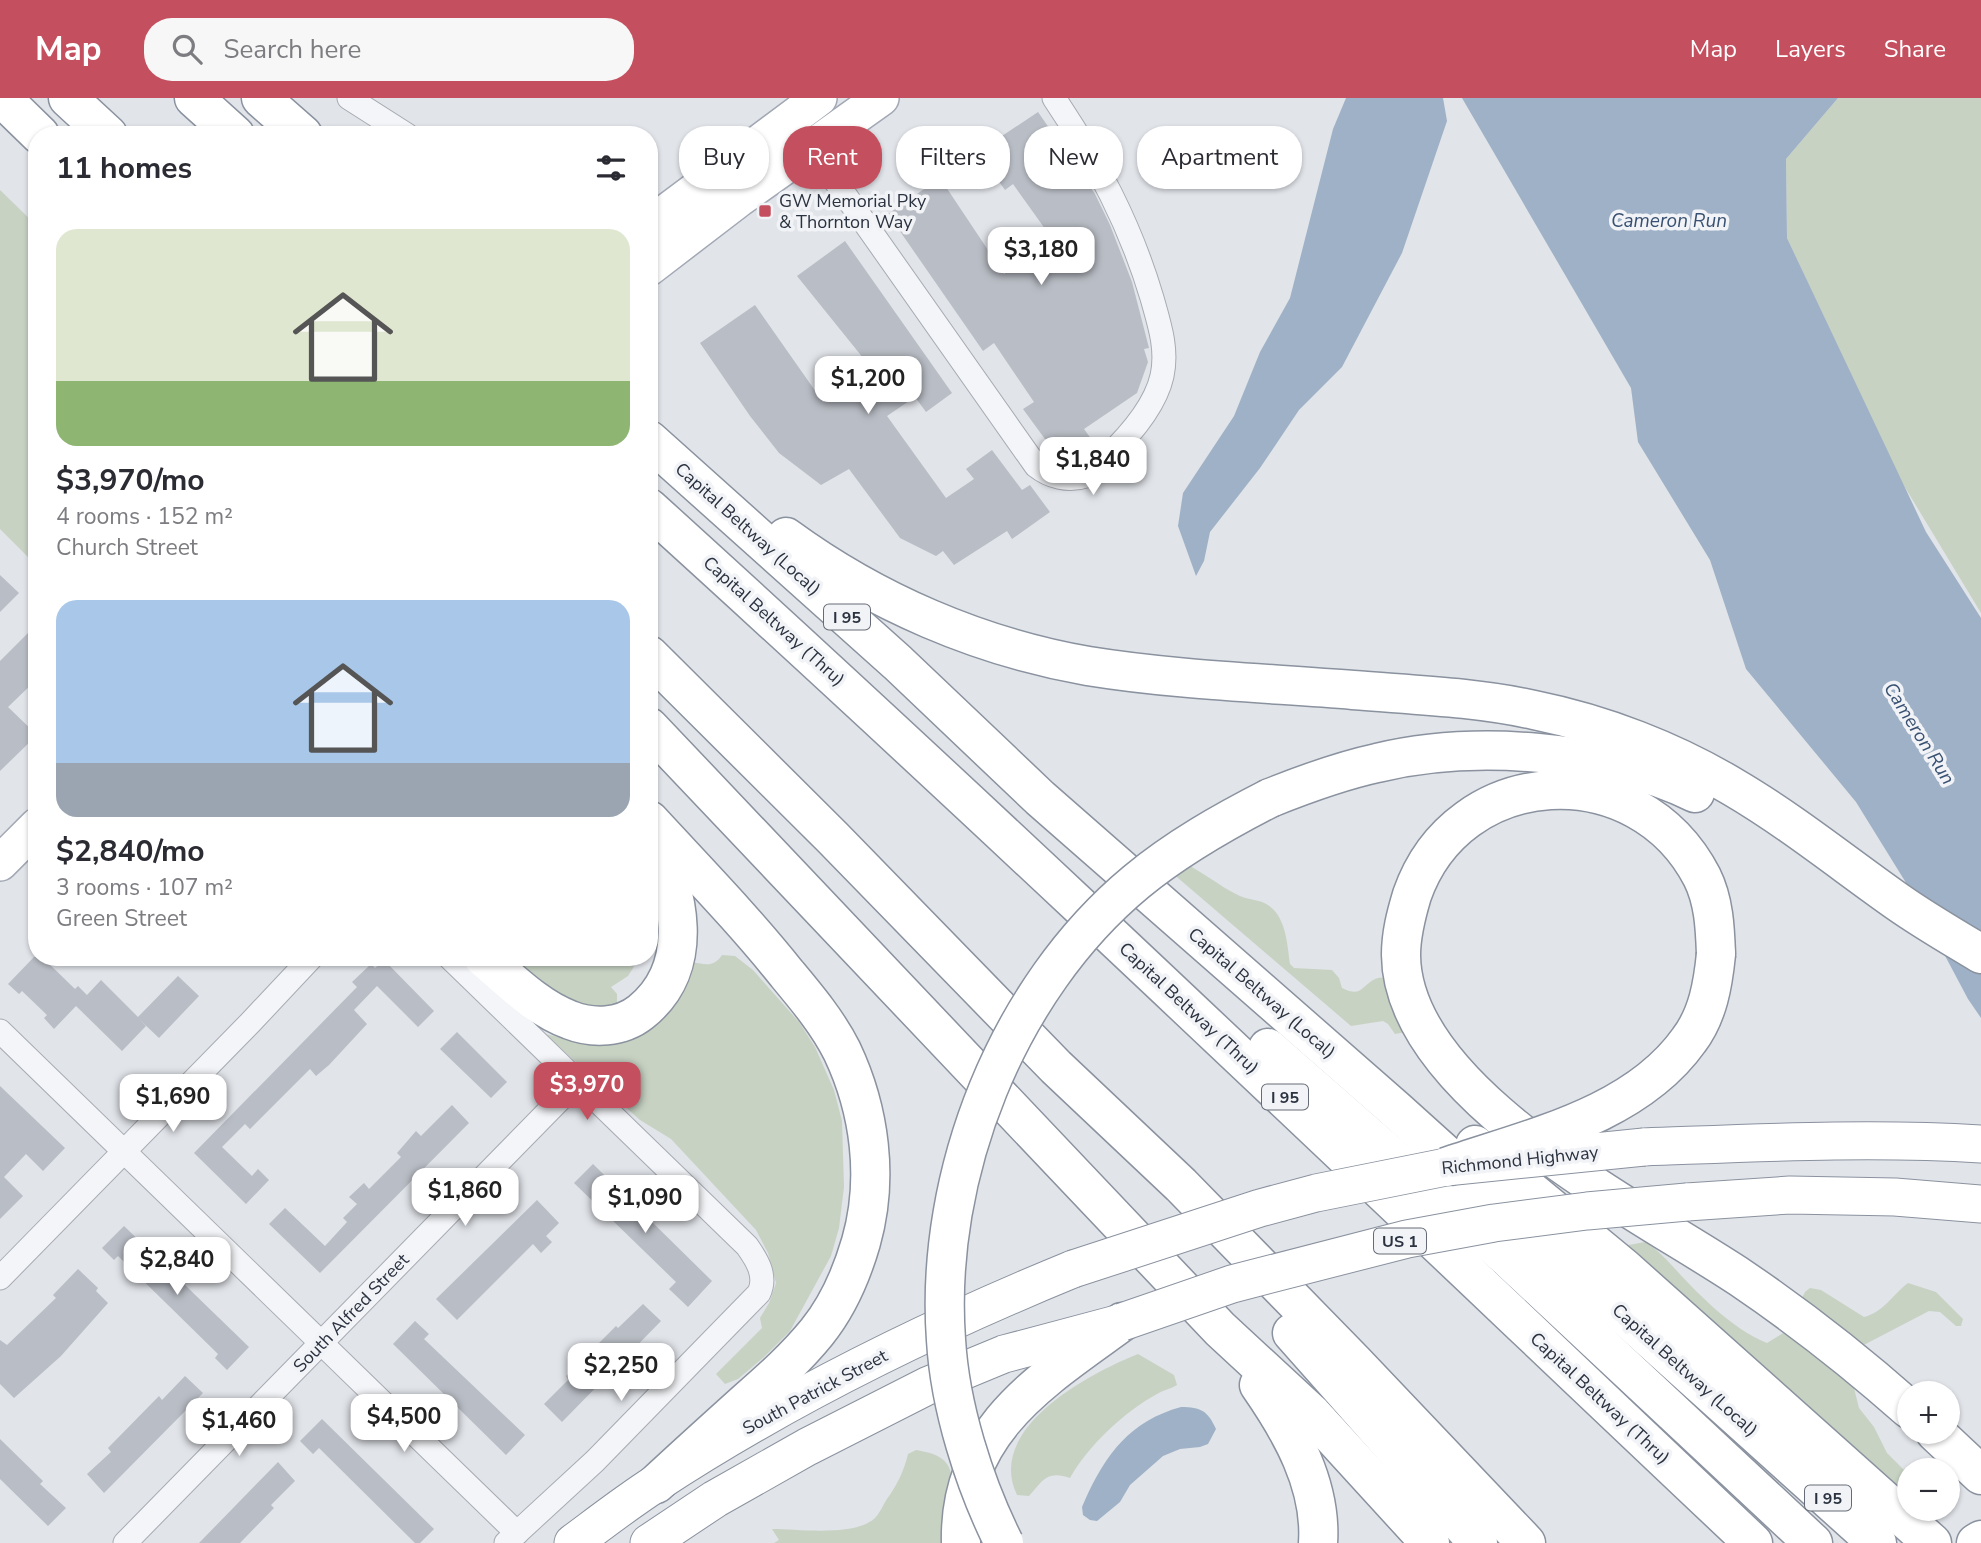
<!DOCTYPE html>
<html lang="en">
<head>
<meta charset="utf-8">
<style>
  body { margin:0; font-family:"Nunito Sans",sans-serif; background:#f7f7f7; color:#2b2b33; height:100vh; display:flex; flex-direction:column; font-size:26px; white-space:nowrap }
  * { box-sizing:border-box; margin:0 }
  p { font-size:23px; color:#7c7c81 }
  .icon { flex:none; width:38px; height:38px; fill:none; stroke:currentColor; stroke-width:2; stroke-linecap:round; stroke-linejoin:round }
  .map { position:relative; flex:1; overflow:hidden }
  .panel { position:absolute; left:28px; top:28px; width:630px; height:840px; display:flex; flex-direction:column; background:#fff; border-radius:28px; box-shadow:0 2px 5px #0004 }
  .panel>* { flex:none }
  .guide { position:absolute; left:679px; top:28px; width:665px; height:63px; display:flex; gap:14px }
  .controls { position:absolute; left:1897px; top:1283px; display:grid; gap:14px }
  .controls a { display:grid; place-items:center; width:63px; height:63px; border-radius:50%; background:#fff; box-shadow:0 2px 5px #0004; font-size:35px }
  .price { position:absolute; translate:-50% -60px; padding:0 16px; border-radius:14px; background:#fff; color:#222; font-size:23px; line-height:46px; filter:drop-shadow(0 2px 4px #0008) }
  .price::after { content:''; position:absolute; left:50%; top:42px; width:21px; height:16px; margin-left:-10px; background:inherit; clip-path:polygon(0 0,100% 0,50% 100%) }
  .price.active { background:#c4505f; color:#fff }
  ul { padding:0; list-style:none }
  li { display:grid; align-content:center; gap:14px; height:371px; padding:0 28px }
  li span { display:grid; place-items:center; height:217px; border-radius:21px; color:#555 }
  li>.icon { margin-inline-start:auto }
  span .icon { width:126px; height:126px; fill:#fffc; stroke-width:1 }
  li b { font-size:30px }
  h2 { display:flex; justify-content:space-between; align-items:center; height:84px; padding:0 28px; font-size:30px }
  .tag { padding:0 24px; border-radius:28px; background:#fff; box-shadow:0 2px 5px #0004; font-size:24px; line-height:63px }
  .tag.active { background:#c4505f; color:#fff }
  header { display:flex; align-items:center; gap:42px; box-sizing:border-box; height:98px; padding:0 35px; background:#c4505f; color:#fff }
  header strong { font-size:33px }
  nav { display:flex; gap:38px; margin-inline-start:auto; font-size:24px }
  .search { width:490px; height:63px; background:#f7f7f7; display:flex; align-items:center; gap:18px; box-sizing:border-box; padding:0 24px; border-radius:28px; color:#7c7c81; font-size:26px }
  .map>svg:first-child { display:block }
  .green { fill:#c7d2c3 }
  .water { fill:#9fb1c6 }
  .building { fill:#b9bdc5 }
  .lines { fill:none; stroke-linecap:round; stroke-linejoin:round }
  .minor-casing { stroke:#a7abb3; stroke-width:25 }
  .primary-casing { stroke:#a2a8b4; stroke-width:38 }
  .trunk-casing { stroke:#8a929f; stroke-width:39 }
  .motorway-casing { stroke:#8a929f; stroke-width:41 }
  .minor { stroke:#f4f5f8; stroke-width:23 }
  .primary { stroke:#fff; stroke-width:35 }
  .trunk { stroke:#fff; stroke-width:37 }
  .motorway { stroke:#fff; stroke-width:38 }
  .trunk-bridge-casing { stroke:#8a929f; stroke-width:39; stroke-linecap:butt }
  .motorway-bridge-casing { stroke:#8a929f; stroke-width:41; stroke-linecap:butt }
  .trunk-bridge { stroke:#fff; stroke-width:37 }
  .motorway-bridge { stroke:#fff; stroke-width:38 }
  .poi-dot { fill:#c4505f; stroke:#f1f3f6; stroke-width:2.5 }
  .labels { text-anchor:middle; stroke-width:7; stroke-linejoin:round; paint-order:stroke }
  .shield { fill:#f1f3f6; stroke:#666c77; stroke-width:2 }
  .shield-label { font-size:16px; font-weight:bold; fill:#2b3240 }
  .poi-label { font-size:18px; fill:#2b3240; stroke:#f1f3f6; text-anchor:start }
  .street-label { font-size:18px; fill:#2b3240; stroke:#f1f3f6 }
  .water-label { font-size:19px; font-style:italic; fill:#385071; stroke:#f1f3f6 }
</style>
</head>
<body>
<header>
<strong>Map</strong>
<div class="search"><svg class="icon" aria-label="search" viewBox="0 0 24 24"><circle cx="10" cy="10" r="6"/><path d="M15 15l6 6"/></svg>Search here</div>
<nav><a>Map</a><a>Layers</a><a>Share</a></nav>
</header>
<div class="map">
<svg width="1981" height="1445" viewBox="0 0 1981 1445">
  <rect width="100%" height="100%" fill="#e1e4e9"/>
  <!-- green -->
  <g class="green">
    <path d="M1838,0h143v515l-81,-134 -113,-241 -1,-79z"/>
    <path d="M0,92l37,36v340l-37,-37z"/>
    <path d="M1184,765c19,9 34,22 52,31 9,5 17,5 26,8 24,9 25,41 28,62l4,4 38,2 7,8 3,10c20,10 19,-2 33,-9 4,-2 8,-1 13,-2l18,55 -11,2 -7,-10 -5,-3 -32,5 -180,-154z"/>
    <path d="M722,857l13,1 18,14 46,52 16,25 19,43 8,31 2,66 -5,41 -8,28 -41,75 -26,26 -26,22 -13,5 -9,-10 46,-46 -2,-10 9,-15 7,-20 -8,-30 -12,-23 -85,-91 -31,-19 -95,-86 18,4 20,-1 110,-75c13,3 21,5 29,-7z"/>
    <path d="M512,859h128l-12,19 -17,11 6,7v11l-12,8 -55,-21z"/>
    <path d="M1645,1144c13,8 22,18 32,29 24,26 57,59 90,72l21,-13 64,50 7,28 15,19 13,26 22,22v30l-291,-258z"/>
    <path d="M1908,1185l28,9 27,27 -2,7h-5l-16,-14 -11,-1 -71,37 -58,-46 5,-10 5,-4 11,2 43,27c20,-5 28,-22 44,-34z"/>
    <path d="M1138,1256l36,21 3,10c-6,4 -14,5 -20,9 -32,17 -70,53 -87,84 -23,-8 -27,2 -41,18l-12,-1c-32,-66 71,-121 121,-141z"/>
    <path d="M916,1352c11,2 24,4 31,14 12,16 -1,60 -5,79h-168l5,-3 -7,-11c27,0 83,8 103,-11 5,-5 8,-13 12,-19 10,-14 17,-28 21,-45z"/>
  </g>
  <!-- water -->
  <g class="water">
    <path d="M1346,0h97l4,23 -45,132 -60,114 -43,43 -39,58 -50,64 -6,29 -8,15 -18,-50 5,-33 51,-77 26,-64 30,-54 43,-169z"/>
    <path d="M1462,0h376l-52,61 1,79 139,294 55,86v400l-13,-19 -60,-113 -52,-84 -110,-133 -36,-109 -72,-118 -7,-54z"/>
    <path d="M1181,1309c20,0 27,4 35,22l-8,15 -8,3 -20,2 -17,7 -33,29 -10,17 -23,19 -7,-1 -7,-5 -1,-8 3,-7c21,-46 45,-79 96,-93z"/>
  </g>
  <!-- building -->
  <g class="building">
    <path d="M1038,14l57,82 15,31 22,57 17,66 -5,1 4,13 -11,31 -53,36 8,11 -31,21 -38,-52 11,-7 -40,-59 -11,8 -95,-137 52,-36 64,96 49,-34 -40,-56 -8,6 -27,-38z"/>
    <path d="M845,143l107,152 -26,19 -11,-15 -28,19 59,82 28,-19 -8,-10 26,-19 30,40 8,-5 20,27 -38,27 -5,-8 -53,34 -11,-14 -7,5 -36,-18 -51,-69 -28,16 -42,-32 -29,-37 -50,-73 55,-38 68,97 49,-33 -75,-93z"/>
    <path d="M0,477l19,18 -19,19z"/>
    <path d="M37,526v55l-29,28 29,28 -37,36v-110z"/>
    <path d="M34,859h8l33,32 3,-3 9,9 14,-15 37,37 40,-41 21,20 -40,42 -20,-19 7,7 -24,25 -46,-45 -22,23 -10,-11 3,-3 -25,-24 -3,3 -11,-10z"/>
    <path d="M384,862l50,51 -16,16 -41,-41 -23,24 13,14 -38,41 -13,11 -6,-7 -60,60 -5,-5 -23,23 30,29 6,-7 11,11 -23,24 -52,-51 163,-166 -5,-5 19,-18 4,4z"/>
    <path d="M457,934l50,50 -16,16 -51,-49z"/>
    <path d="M0,988l65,62 -22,23 -17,-17 -22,23 19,19 -23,23z"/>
    <path d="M452,1007l17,18 -149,150 -51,-49 16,-16 40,38 22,-24 -4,-4 14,-14 -8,-7 15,-14 5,6 32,-32 -4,-4 19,-22 5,5z"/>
    <path d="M593,1066l119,117 -24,26 -19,-18 7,-7 -102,-99z"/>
    <path d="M537,1102l22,23 -13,13 6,6 -11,11 -8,-9 -76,76 -21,-21z"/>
    <path d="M124,1128l125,121 -22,23 -12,-12 3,-4 -100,-98 -4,4 -12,-12z"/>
    <path d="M78,1171l20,19 -2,3 12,12 -47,53 -47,42 -14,-14v-44l7,5 49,-47 -3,-3z"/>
    <path d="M643,1206l18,17 -99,101 -18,-18 24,-24 -2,-4 50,-50 2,2z"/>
    <path d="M415,1223l14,13 -5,5 101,96 -19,20 -113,-111z"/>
    <path d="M185,1278l18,17 -99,100 -17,-19 24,-22 -3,-4 51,-52 3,4z"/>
    <path d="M322,1321l112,110 -14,14h-5l-96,-95 -6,6 -13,-13z"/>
    <path d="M0,1341l43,42 -3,3 26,24 -18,18 -48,-47z"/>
    <path d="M278,1364l17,19 -24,24 3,3 -34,35h-41z"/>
  </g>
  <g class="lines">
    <!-- minor casing -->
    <g class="minor-casing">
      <g id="minor">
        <path d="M349,0l58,37"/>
        <path d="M812,50l224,318c14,11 32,16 50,10 7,-3 14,-12 20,-18 22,-21 49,-51 56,-82 6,-27 -3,-53 -10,-78 -22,-74 -55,-136 -98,-200"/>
        <path d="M449,859l298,289c10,14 20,30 12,47l-164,168 -89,82"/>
        <path d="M0,933l517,502"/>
        <path d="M0,1180l250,-255 62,-66"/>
        <path d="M125,1445l452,-461"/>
      </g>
    </g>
    <!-- primary casing -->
    <g class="primary-casing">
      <g id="primary">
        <path d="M649,127l170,-127"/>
        <path d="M649,170l90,-69 142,-101"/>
        <path d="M0,765l37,-37"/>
      </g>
    </g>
    <!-- trunk casing -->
    <g class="trunk-casing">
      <g id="trunk">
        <path d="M1644,1049c112,-4 225,-10 337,-3"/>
        <path d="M1687,1104l103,-7 105,2 86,7"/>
        <path d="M573,1445c27,-20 54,-41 82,-59 131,-86 274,-156 418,-215"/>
        <path d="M649,1445l66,-44 92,-52 122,-62 75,-31 113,-30"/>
      </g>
    </g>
    <!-- motorway casing -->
    <g class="motorway-casing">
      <g id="motorway">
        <path d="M2,0l38,37"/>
        <path d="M68,0l40,37"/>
        <path d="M194,0l41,37"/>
        <path d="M261,0l42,37"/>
        <path d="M649,342l249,223 142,135 355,311 482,434"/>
        <path d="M649,410c374,339 737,688 1104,1035"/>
        <path d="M786,439c89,65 193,110 302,129 87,14 177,17 265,24 60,5 122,7 181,20 69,14 139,41 199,77 58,34 111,77 165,115 27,19 55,35 83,52"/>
        <path d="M649,557l184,183 223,229 125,118 173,177 172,181"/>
        <path d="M649,629l571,602 92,85 118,129"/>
        <path d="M1270,700c35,-14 70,-27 107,-35 96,-23 228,-14 318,30"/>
        <path d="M649,722c47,51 95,100 138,154 20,24 41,49 55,77 28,59 37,128 19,191 -9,31 -23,64 -44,90 -21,26 -46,48 -71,70 -30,27 -60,54 -90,82"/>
        <path d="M1716,856c-1,-26 -2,-53 -14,-77 -64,-124 -244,-114 -290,18 -6,20 -11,39 -11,60 1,138 238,255 340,323 59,40 115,84 168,131"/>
        <path d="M483,859c26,22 54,51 87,63 23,9 51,8 71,-8 56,-45 39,-122 8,-176"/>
        <path d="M1268,950l241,211 304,284"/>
        <path d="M1475,1047l149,123 308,275"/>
        <path d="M1292,1235l186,210"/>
        <path d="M1259,1287c32,46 63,100 59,158"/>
        <path d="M1935,1334l46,43"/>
        <path d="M961,1445c-3,-113 80,-162 161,-221"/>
        <path d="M1976,1445l5,-3"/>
      </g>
    </g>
    <!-- minor -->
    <use href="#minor" class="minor"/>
    <!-- primary -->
    <use href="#primary" class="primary"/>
    <!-- trunk -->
    <use href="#trunk" class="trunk"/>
    <!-- motorway -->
    <use href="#motorway" class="motorway"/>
    <!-- trunk-bridge casing -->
    <g class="trunk-bridge-casing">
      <g id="trunk-bridge">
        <path d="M1073,1171l187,-61 56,-15 130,-26 198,-20"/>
        <path d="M1122,1224l110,-38 175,-45 87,-16 93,-12 100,-9"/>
      </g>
    </g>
    <!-- motorway-bridge casing -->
    <g class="motorway-bridge-casing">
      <g id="motorway-bridge">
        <path d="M1446,1069c84,-29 189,-51 243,-127 19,-25 24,-56 27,-86"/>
        <path d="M1004,1445c-30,-60 -54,-136 -58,-203 -12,-165 61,-351 190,-458 41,-34 87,-60 134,-84"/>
      </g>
    </g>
    <!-- trunk-bridge -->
    <use href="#trunk-bridge" class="trunk-bridge"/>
    <!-- motorway-bridge -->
    <use href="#motorway-bridge" class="motorway-bridge"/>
  </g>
  <!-- markers -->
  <rect class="poi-dot" x="758" y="106" width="14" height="14" rx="3.5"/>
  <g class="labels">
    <!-- shield labels -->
    <g class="shield">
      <rect x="824" y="506.5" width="46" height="25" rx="5"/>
      <rect x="1262" y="986.5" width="46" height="25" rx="5"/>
      <rect x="1374" y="1130.5" width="52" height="25" rx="5"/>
      <rect x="1805" y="1387.5" width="46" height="25" rx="5"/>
    </g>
    <g class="shield-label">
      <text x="847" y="525">I 95</text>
      <text x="1285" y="1005">I 95</text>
      <text x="1400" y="1149">US 1</text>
      <text x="1828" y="1406">I 95</text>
    </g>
    <!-- poi labels -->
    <g class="poi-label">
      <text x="779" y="109">GW Memorial Pky<tspan x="779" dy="21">&amp; Thornton Way</tspan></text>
    </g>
    <!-- street labels -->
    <g class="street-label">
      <text transform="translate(748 431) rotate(42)" y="6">Capital Beltway (Local)</text>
      <text transform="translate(774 523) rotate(42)" y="6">Capital Beltway (Thru)</text>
      <text transform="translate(1262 895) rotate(41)" y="6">Capital Beltway (Local)</text>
      <text transform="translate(1189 910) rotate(43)" y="6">Capital Beltway (Thru)</text>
      <text transform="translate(1520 1062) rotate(-6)" y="6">Richmond Highway</text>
      <text transform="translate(351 1215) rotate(-46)" y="6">South Alfred Street</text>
      <text transform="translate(1685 1272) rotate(42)" y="6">Capital Beltway (Local)</text>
      <text transform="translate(815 1294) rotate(-28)" y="6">South Patrick Street</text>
      <text transform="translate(1600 1300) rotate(43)" y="6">Capital Beltway (Thru)</text>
    </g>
    <!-- water labels -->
    <g class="water-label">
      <text x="1669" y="129">Cameron Run</text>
      <text transform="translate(1920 635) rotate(58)" y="7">Cameron Run</text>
    </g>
  </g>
</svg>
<div class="controls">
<a>+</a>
<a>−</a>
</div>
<b class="price" style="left:1041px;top:189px">$3,180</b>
<b class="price" style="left:868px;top:318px">$1,200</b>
<b class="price" style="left:1093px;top:399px">$1,840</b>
<b class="price active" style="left:587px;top:1024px">$3,970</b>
<b class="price" style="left:173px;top:1036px">$1,690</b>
<b class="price" style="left:465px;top:1130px">$1,860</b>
<b class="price" style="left:645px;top:1137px">$1,090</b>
<b class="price" style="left:177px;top:1199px">$2,840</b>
<b class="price" style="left:621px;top:1305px">$2,250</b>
<b class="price" style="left:404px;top:1356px">$4,500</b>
<b class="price" style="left:239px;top:1360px">$1,460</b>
<div class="guide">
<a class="tag">Buy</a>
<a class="tag active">Rent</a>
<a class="tag">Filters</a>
<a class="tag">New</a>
<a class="tag">Apartment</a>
</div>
<section class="panel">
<h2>11 homes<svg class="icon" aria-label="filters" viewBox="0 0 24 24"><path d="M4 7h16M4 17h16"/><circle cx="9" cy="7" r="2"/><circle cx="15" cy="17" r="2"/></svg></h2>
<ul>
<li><span style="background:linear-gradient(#dfe7d0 70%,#8fb573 0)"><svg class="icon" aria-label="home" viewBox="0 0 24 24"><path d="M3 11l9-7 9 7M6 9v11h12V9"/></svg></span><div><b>$3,970/mo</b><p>4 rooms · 152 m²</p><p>Church Street</p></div></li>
<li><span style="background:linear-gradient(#a9c7e8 75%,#9aa5b1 0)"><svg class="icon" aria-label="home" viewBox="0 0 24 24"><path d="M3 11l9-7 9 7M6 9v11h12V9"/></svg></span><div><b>$2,840/mo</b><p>3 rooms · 107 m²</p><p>Green Street</p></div></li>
</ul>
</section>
</div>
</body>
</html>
